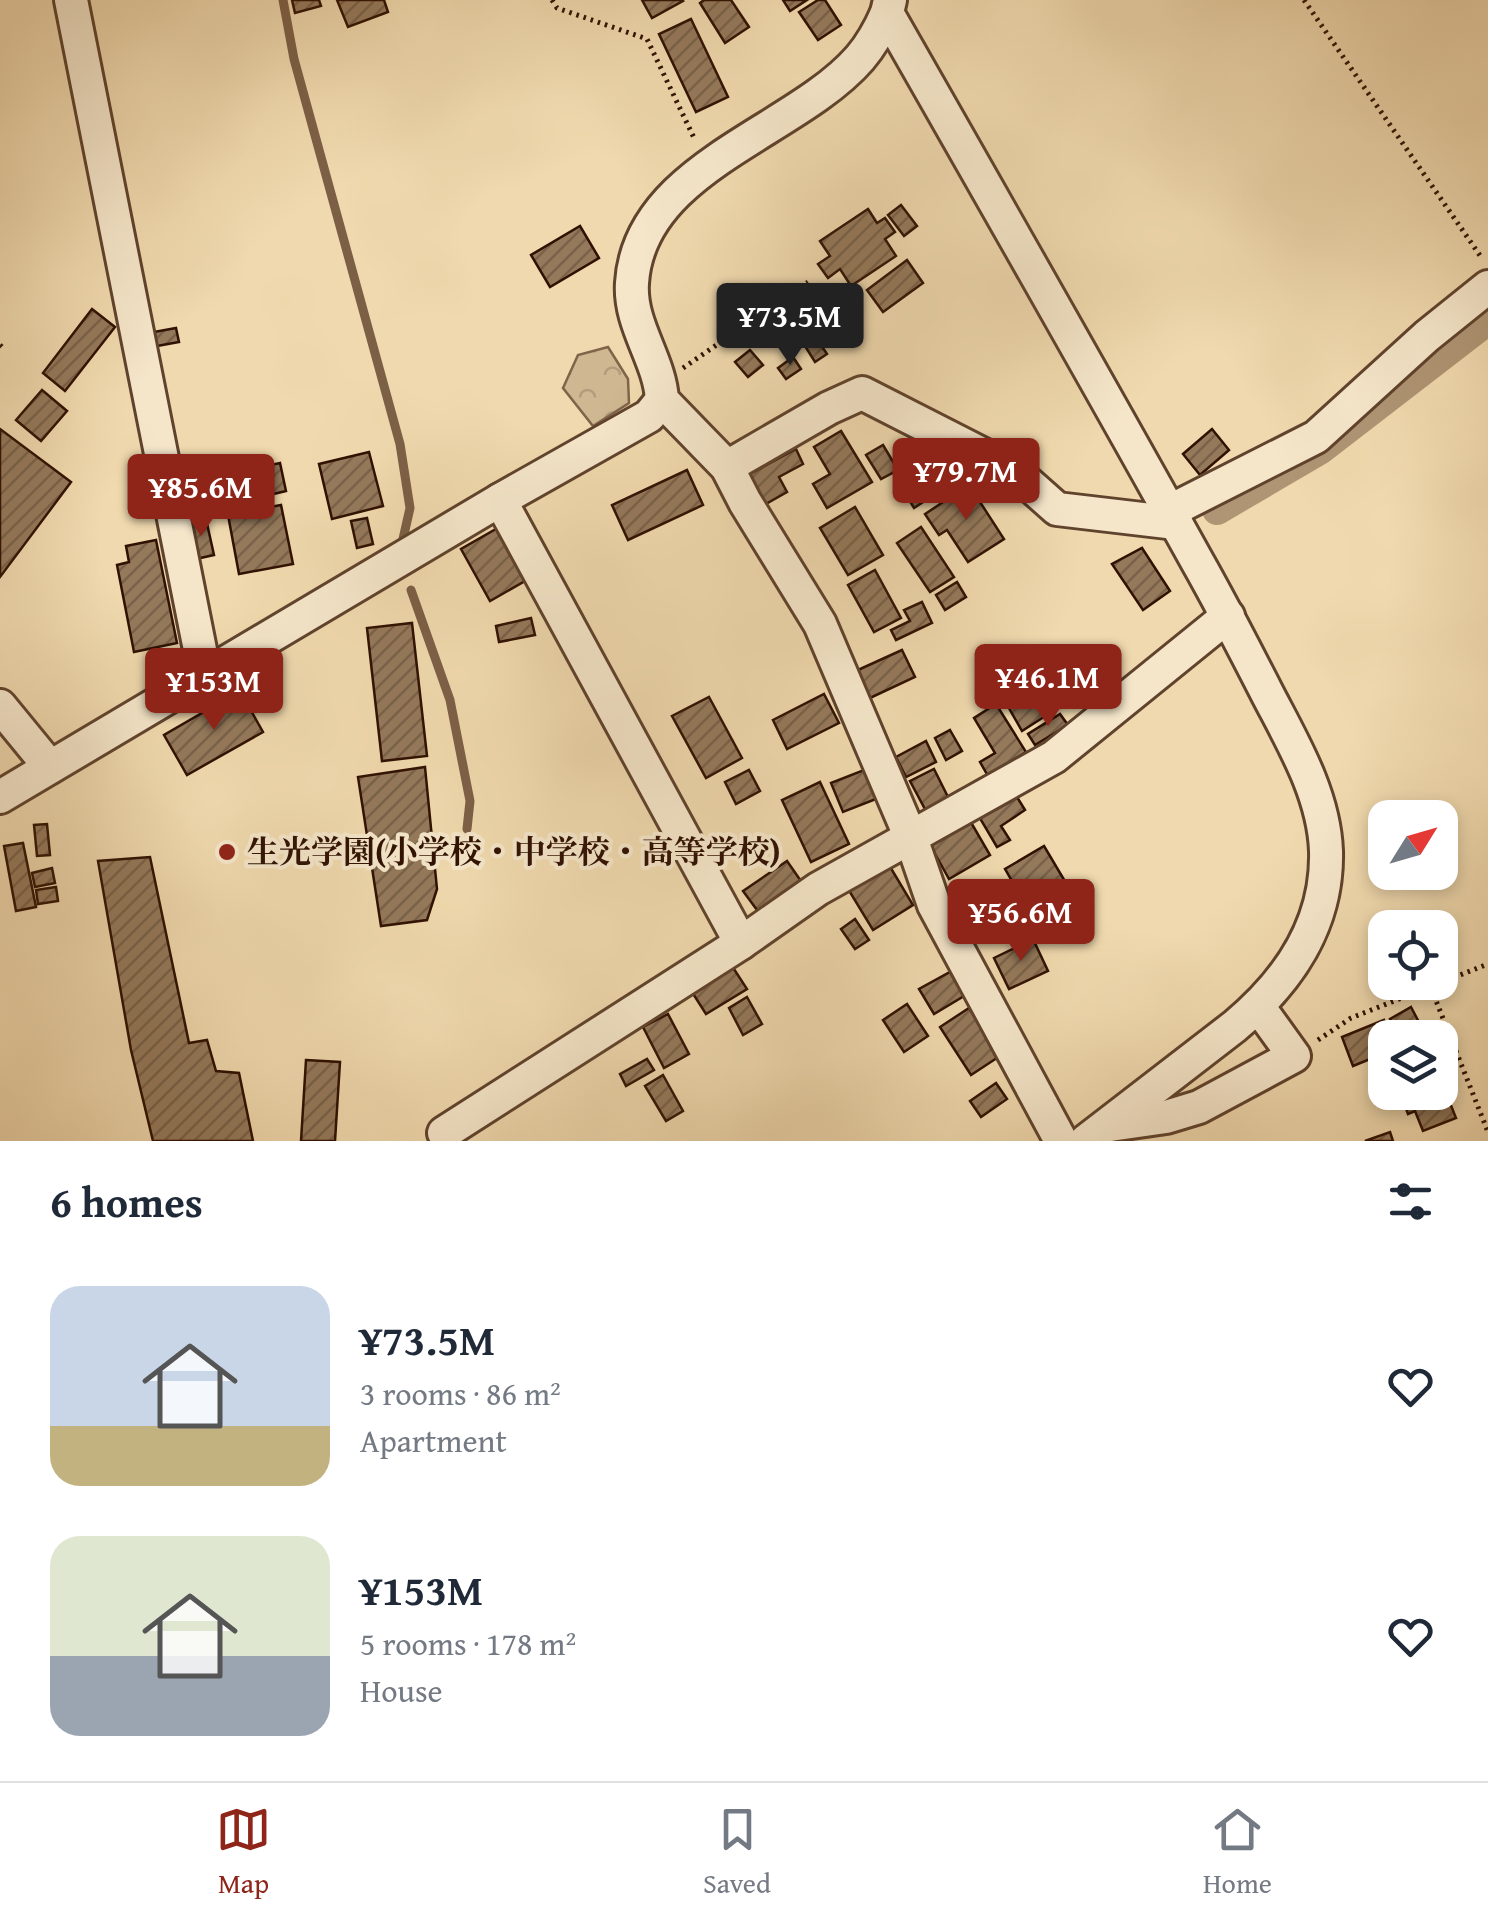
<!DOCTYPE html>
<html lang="en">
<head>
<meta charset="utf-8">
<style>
  body { margin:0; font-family:"Gentium Book Plus","Noto Serif JP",serif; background:#f6f6f7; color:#1f2937; height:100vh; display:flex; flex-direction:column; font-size:38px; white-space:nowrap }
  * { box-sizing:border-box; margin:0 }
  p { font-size:32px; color:#747a83 }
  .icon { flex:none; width:55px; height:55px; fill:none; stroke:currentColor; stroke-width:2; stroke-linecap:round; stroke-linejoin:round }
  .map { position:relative; height:1141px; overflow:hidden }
  .sheet { display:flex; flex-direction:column; background:#fff; flex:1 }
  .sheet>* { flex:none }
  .needle { width:65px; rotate:53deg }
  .tools { position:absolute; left:1368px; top:800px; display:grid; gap:20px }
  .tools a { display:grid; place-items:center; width:90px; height:90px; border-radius:20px; background:#fff; box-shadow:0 5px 15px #0003; font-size:50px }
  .price { position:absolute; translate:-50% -85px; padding:0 22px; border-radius:10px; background:#8f2418; color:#fff; font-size:32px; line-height:65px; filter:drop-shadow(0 2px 5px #0008) }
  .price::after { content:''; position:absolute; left:50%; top:60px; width:30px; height:22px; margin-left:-15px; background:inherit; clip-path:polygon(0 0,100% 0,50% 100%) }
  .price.on { background:#222; color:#fff }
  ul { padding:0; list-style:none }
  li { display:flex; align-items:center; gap:30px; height:250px; padding:0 50px }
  li span { display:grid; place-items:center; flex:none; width:280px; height:200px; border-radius:30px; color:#555 }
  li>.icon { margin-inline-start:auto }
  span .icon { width:120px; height:120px; fill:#fffc; stroke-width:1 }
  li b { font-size:42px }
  h2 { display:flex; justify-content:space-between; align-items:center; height:120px; padding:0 50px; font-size:42px }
  .dock { display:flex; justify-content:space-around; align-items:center; height:140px; border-top:2px solid #e0e1e3; background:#fff; font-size:28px; color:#747a83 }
  .dock a { display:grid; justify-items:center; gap:5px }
  .dock .on { color:#8f2418 }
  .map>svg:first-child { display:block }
  .forest { fill:url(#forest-crowns); stroke:#80644a; stroke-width:2.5 }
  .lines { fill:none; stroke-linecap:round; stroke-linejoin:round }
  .stream { stroke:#7c6046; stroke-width:9 }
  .canal { stroke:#af9574; stroke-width:30 }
  .building { fill:url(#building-hatch); stroke:#301102; stroke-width:2.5 }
  .minor-casing { stroke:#60432d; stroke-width:38 }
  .path { stroke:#301102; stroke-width:5; stroke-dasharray:2.5 5; stroke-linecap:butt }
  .minor { stroke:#f5e6ca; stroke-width:32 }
  .poi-dot { fill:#8f2418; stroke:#f5e6ca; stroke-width:4 }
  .labels { text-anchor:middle; stroke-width:8; stroke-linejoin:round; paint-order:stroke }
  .poi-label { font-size:32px; font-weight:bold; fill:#301102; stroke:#f5e6ca; text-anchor:start }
</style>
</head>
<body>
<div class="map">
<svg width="1488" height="1141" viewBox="0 0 1488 1141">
  <defs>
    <pattern id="forest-crowns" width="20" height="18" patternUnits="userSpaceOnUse" patternTransform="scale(2.5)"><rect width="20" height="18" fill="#cfb791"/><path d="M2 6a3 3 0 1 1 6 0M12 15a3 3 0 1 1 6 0" fill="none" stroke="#b29c7b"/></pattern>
    <pattern id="building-hatch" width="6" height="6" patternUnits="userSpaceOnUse" patternTransform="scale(2.5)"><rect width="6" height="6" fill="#94795b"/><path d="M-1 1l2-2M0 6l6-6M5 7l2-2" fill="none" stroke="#796249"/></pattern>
  </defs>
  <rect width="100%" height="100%" fill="#f0d9ae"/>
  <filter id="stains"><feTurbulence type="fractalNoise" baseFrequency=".002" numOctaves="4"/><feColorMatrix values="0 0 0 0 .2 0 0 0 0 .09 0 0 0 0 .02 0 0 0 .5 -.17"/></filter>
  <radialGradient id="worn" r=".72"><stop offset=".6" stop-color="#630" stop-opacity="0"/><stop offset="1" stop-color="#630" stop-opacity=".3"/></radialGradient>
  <!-- forest -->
  <path class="forest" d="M608,347l20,32 1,24 -36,23 -30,-38 15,-33z"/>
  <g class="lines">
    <!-- stream -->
    <g class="stream">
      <path d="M283,0l11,59 106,385 10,64 -7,31"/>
      <path d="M411,590l39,110 20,101 -3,28"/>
    </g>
    <!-- canal -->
    <path class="canal" d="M1217,510l104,-61 167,-129"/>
  </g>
  <!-- building -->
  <g class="building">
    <path d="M292,0h27l2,6 -26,7z"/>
    <path d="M337,0h47l4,12 -40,15z"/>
    <path d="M642,0h40l1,1 -31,17z"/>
    <path d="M704,0h27l18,27 -24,16 -25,-40z"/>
    <path d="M783,0h24l-17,11z"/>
    <path d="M818,0h7l16,25 -23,15 -19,-28z"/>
    <path d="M691,19l37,78 -32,15 -37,-78z"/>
    <path d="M901,205l16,21 -13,10 -16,-21z"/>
    <path d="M868,209l9,14 8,-5 10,14 -10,7 11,17 -45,30 -11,-17 -12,9 -10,-14 12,-8 -10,-15z"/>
    <path d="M580,226l19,32 -49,29 -19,-32z"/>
    <path d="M907,260l16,23 -40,29 -16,-22z"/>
    <path d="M92,309l23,18 -50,64 -22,-18z"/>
    <path d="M176,328l3,14 -22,4 -3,-14z"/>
    <path d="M816,338l11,16 -12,8 -10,-16z"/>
    <path d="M750,350l13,15 -15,12 -13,-15z"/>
    <path d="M793,357l8,12 -15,10 -8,-11z"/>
    <path d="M42,390l25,21 -26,30 -25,-21z"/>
    <path d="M0,429l71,53 -71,95z"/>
    <path d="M1212,429l17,21 -29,25 -17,-21z"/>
    <path d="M841,431l31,51 -45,26 -14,-24 17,-10 -16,-27z"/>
    <path d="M883,445l15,25 -17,9 -15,-24z"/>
    <path d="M796,449l7,15 -24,13 8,15 -23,13 -16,-30z"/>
    <path d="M369,452l14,54 -51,13 -13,-55z"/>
    <path d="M930,461l16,26 -32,21 -16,-26z"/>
    <path d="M280,463l6,28 -63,15 -6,-29z"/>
    <path d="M687,470l16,35 -75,35 -16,-35z"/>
    <path d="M969,485l35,54 -36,23 -21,-32 -8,5 -14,-21z"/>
    <path d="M281,505l12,59 -54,10 -11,-59z"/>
    <path d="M855,507l28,48 -35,20 -28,-47z"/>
    <path d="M367,518l6,26 -16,4 -6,-27z"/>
    <path d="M206,519l8,36 -18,4 -8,-36z"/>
    <path d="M921,527l33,50 -24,15 -33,-49z"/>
    <path d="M496,529l29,52 -35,20 -29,-52z"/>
    <path d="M156,540l21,103 -43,9 -17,-87 12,-3 -3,-16z"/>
    <path d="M1142,548l28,43 -27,19 -31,-46z"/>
    <path d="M875,570l26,48 -27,14 -26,-47z"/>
    <path d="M957,582l9,15 -21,13 -9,-15z"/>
    <path d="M922,602l10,21 -36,17 -5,-10 19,-9 -6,-11z"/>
    <path d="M531,618l4,17 -36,7 -3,-16z"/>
    <path d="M412,623l15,133 -45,5 -15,-133z"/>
    <path d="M902,650l13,27 -45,21 -12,-28z"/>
    <path d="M1044,680l17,26 -39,25 -16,-28z"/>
    <path d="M240,691l23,41 -76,43 -23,-40z"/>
    <path d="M824,694l15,29 -52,26 -14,-29z"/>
    <path d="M709,697l33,61 -36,20 -34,-62z"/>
    <path d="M996,704l30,48 -38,24 -8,-14 15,-9 -21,-35z"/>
    <path d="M1060,714l8,11 -33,20 -7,-11z"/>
    <path d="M950,730l12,21 -16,9 -11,-22z"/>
    <path d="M926,741l10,21 -30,15 -10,-20z"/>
    <path d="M425,767l12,122 -10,31 -46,6 -23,-149z"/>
    <path d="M869,768l12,29 -38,15 -12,-29z"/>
    <path d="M934,769l15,30 -23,12 -16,-30z"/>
    <path d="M749,770l11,21 -24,13 -11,-22z"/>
    <path d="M820,782l29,62 -38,18 -29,-62z"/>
    <path d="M1014,792l11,18 -24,16 9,14 -13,7 -19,-32z"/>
    <path d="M969,819l21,36 -41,24 -20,-36z"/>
    <path d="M47,824l3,31 -13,1 -3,-31z"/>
    <path d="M23,843l13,64 -20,4 -12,-65z"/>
    <path d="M1044,846l41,69 -25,14 -13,-23 -16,8 -26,-45z"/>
    <path d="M150,857l39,186 18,-3 9,31 23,2 14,68h-100l-22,-91 -33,-189z"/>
    <path d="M886,860l27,45 -40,25 -28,-46z"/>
    <path d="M787,861l16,23 -43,30 -17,-23z"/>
    <path d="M52,868l3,15 -20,4 -3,-14z"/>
    <path d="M56,887l2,14 -20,3 -2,-14z"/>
    <path d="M855,919l14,21 -14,9 -14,-20z"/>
    <path d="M1033,939l15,32 -39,18 -15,-31z"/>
    <path d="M732,966l15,23 -41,25 -14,-22z"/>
    <path d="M950,972l14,24 -30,18 -15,-25z"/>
    <path d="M747,997l15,27 -19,11 -14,-27z"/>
    <path d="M907,1004l21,32 -24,16 -21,-32z"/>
    <path d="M1411,1007l11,21 -23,10 -9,-19z"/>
    <path d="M969,1008l31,48 -29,19 -31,-48z"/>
    <path d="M668,1014l21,40 -25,14 -21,-41z"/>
    <path d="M1384,1020l7,18h-6v15l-32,13 -11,-29z"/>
    <path d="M647,1059l7,11 -28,16 -6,-12z"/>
    <path d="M306,1060l34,2 -5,79h-34z"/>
    <path d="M663,1075l20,36 -17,10 -21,-35z"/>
    <path d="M1440,1078l16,40 -33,13 -8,-20 -7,3 -8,-22h40z"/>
    <path d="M996,1083l11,16 -26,18 -11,-16z"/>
    <path d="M1390,1132l3,9h-28z"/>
  </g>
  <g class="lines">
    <!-- minor casing -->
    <g class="minor-casing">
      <g id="minor">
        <path d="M71,0l134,675"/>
        <path d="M890,0l-3,13c104,182 208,364 310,548 25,44 48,89 71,134 25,48 56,100 58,156 2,72 -37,130 -91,175l-149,115"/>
        <path d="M887,13c-7,16 -15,31 -27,45 -65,75 -221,109 -228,225 -3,42 28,77 30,117l65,67 18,35 75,122 91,214 23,67 127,236"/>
        <path d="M727,467l102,-59 33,-15 151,77 44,39 119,14"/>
        <path d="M500,500l241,443"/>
        <path d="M1170,511l146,-74 111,-101 61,-49"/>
        <path d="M0,706l50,61"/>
        <path d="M0,797l500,-297 149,-84 13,-16"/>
        <path d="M1110,1125l56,-8 33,-10 95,-51 -36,-50"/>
        <path d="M444,1133l297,-190 77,-54 236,-132 174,-141"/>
      </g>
    </g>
    <!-- path -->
    <g class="path">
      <path d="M552,0l5,8 90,31 48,101"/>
      <path d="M1304,0l177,257"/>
      <path d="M0,345l5,5"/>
      <path d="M683,368l125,-86"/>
      <path d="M1431,988l57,144"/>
      <path d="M1318,1040l33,-22 137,-54"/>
    </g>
    <!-- minor -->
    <use href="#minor" class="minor"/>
  </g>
  <!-- markers -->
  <circle class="poi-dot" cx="227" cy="852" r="10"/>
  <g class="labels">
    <!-- poi labels -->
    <g class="poi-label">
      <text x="247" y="863">生光学園(小学校・中学校・高等学校)</text>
    </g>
  </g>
  <rect width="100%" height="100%" filter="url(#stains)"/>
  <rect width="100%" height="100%" fill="url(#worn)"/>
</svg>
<div class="tools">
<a><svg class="needle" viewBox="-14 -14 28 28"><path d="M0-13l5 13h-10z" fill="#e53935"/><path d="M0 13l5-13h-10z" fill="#747a83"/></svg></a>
<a><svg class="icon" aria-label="locate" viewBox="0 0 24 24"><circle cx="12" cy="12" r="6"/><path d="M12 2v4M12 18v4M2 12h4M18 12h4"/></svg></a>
<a><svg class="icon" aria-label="layers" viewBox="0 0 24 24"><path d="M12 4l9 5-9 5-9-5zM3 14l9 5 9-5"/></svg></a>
</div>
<b class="price on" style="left:790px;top:368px">¥73.5M</b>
<b class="price" style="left:966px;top:523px">¥79.7M</b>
<b class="price" style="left:201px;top:539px">¥85.6M</b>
<b class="price" style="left:1048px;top:729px">¥46.1M</b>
<b class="price" style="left:214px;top:733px">¥153M</b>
<b class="price" style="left:1021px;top:964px">¥56.6M</b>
</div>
<section class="sheet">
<h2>6 homes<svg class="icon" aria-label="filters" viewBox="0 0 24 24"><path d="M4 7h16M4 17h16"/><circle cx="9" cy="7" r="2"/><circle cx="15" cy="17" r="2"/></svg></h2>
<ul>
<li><span style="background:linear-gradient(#c9d6e8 70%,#c2b280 0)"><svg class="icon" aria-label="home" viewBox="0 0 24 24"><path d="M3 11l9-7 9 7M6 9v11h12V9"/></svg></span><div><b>¥73.5M</b><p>3 rooms · 86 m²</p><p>Apartment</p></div><svg class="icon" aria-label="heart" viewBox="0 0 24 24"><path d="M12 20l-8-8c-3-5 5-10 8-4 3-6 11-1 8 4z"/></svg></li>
<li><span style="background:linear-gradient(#dfe7d0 60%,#9aa5b1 0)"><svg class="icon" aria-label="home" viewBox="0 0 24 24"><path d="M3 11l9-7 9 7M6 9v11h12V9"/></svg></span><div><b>¥153M</b><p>5 rooms · 178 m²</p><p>House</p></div><svg class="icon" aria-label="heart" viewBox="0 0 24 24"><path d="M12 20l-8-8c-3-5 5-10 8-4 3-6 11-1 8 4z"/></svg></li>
</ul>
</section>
<nav class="dock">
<a class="on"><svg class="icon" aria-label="map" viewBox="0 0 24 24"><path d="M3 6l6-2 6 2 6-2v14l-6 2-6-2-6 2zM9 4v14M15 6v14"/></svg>Map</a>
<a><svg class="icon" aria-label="saved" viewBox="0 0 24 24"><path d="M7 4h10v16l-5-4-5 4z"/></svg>Saved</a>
<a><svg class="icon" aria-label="home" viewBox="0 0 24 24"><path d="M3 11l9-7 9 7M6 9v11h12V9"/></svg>Home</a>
</nav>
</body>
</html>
